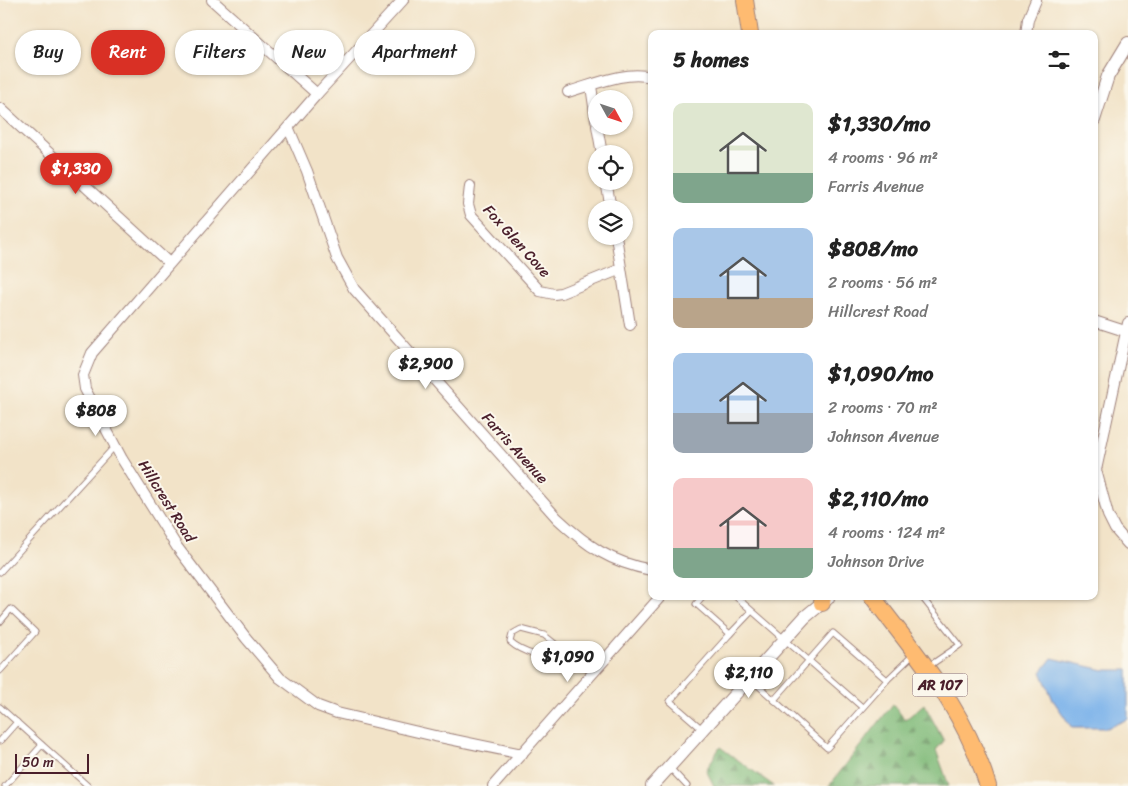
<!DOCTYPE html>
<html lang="en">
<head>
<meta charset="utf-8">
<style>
  body { margin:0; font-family:Sriracha,sans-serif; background:#f2f2f2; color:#222; height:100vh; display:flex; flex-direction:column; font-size:19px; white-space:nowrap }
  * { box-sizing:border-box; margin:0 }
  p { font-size:16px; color:#767676 }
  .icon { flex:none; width:28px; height:28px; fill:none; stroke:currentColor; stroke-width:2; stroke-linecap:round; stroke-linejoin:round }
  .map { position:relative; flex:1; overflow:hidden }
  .side { position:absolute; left:648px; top:30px; width:450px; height:570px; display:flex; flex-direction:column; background:#fff; border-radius:10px; box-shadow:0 1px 4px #0004 }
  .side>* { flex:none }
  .top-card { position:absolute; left:15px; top:30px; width:475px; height:45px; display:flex; gap:10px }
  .needle { width:32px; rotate:130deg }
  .tools { position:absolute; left:588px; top:90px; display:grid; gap:10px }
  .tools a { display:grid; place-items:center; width:45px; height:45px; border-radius:50%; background:#fff; box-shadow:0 1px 4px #0004; font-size:25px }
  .scale { position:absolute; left:15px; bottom:12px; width:74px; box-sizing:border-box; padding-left:5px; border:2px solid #4a1f2b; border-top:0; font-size:14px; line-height:18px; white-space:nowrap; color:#4a1f2b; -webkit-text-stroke:4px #fbf7ec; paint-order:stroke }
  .price { position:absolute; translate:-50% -42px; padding:0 11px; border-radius:18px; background:#fff; color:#222; font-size:16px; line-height:32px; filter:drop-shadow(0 1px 2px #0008) }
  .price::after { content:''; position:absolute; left:50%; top:30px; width:15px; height:11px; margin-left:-8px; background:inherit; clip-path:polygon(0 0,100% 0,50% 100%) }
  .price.on { background:#d93025; color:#fff }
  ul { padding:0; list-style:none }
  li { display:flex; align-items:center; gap:15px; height:125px; padding:0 25px }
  li span { display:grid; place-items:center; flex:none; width:140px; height:100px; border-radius:10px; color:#555 }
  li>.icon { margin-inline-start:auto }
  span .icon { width:60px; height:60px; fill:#fffc; stroke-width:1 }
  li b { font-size:21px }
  h2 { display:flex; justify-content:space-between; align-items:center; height:60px; padding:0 25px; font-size:21px }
  .chip { padding:0 18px; border-radius:22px; background:#fff; box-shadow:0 1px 4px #0004; font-size:18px; line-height:45px }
  .chip.on { background:#d93025; color:#fff }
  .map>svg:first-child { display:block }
  .forest { fill:url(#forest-firs); stroke:#646c52 }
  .water { fill:#7cb2ea; stroke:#63688a }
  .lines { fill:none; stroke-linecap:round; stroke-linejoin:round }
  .service-casing { stroke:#9e817a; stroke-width:7 }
  .minor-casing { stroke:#9e817a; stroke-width:12 }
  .tertiary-casing { stroke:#9e817a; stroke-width:14 }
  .primary-casing { stroke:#9e817a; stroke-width:18 }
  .service { stroke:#fff; stroke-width:5 }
  .minor { stroke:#fff; stroke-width:10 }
  .tertiary { stroke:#fff; stroke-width:12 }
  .primary { stroke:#febb71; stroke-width:16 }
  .labels { text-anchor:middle; stroke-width:4; stroke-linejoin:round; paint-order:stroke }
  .shield { fill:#fbf7ec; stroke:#7f6065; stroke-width:1 }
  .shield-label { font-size:14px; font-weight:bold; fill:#4a1f2b }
  .street-label { font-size:15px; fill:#4a1f2b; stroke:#fbf7ec }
</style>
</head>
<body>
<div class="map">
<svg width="1128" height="786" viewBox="0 0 1128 786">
  <defs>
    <pattern id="forest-firs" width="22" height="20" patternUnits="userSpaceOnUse" patternTransform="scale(1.25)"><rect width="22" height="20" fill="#7fba78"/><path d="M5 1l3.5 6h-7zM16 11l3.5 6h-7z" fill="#6a9763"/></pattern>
  </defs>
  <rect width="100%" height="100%" fill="#fbf7ec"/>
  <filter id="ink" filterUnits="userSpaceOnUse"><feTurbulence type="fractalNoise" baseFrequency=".02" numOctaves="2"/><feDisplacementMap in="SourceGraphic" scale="10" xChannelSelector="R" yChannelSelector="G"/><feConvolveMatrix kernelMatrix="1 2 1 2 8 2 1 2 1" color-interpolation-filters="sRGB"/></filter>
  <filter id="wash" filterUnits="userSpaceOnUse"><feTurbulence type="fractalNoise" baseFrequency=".0096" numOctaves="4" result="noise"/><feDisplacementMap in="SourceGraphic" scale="20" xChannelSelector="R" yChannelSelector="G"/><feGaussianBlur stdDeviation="1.12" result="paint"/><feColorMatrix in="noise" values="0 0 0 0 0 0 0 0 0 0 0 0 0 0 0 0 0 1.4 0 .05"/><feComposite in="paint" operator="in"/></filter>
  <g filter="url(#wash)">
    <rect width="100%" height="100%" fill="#f2e3c8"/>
    <!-- forest -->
    <g class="forest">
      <path d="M893,704l12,16 19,-16 20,37 -8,9 13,36h-120z"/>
      <path d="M720,747l54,39h-60l-8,-16z"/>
    </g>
    <!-- water -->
    <path class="water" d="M1052,658l52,12h24v49l-21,9h-35l-19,-28 -12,-28z"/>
  </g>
  <g filter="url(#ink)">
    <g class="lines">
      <!-- service casing -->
      <g class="service-casing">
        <g id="service">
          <path d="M0,572l115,-126"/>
          <path d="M703,596l-7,8 34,30 21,-22"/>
          <path d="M735,596l127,111"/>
          <path d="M921,596l39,49 -31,21"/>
          <path d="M0,622l11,-13 24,23 -35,39"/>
          <path d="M564,656c-15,6 -43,-4 -54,-14l2,-8 9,-5 23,6 10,8 10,13 30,16"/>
          <path d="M751,679l76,69 61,-69 25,-24"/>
          <path d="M774,700l59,-67 54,47"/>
          <path d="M0,707l88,79"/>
          <path d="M702,729l-32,-28 60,-67"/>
          <path d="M0,741l17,-19"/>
          <path d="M670,768l17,18"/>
          <path d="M5,786l37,-41"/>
        </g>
      </g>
      <!-- minor casing -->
      <g class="minor-casing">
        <g id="minor">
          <path d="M212,0l105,94"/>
          <path d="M403,0l-86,94 -225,259 -9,22 2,14 37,70 55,88 69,91 34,40 38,28 19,7 98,23 87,18"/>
          <path d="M1026,34l2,-15 8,-19"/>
          <path d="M591,86l5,34"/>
          <path d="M568,92c25,-7 58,-22 83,-15"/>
          <path d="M0,108l169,155"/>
          <path d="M597,126l5,28"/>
          <path d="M289,129l18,42 30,87 17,31 203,229c30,28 53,44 94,52"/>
          <path d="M606,181l5,28"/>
          <path d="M470,186l-2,18 3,11 69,76 14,3 7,-1 60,-24"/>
          <path d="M616,236l14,89"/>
          <path d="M1094,321l34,11"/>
          <path d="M1128,323l-32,147 12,45 7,14 13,15"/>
          <path d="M493,786l168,-190"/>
        </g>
      </g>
      <!-- tertiary casing -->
      <g class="tertiary-casing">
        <g id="tertiary">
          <path d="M1094,120l14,-44 20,-33"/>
          <path d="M652,786l153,-169 23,-19"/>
        </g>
      </g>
      <!-- primary casing -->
      <g class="primary-casing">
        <g id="primary">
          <path d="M745,0l5,34"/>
          <path d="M872,596c48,64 92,111 116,190"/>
          <path d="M822,603l1,-7"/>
        </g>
      </g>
      <!-- service -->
      <use href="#service" class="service"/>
      <!-- minor -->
      <use href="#minor" class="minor"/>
      <!-- tertiary -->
      <use href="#tertiary" class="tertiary"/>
      <!-- primary -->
      <use href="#primary" class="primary"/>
    </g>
  </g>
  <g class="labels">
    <!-- shield labels -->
    <rect class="shield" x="912.5" y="673.5" width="55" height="23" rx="4"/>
    <g class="shield-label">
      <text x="940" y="690">AR 107</text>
    </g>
    <!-- street labels -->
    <g class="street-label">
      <text transform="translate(517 241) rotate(48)" y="5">Fox Glen Cove</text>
      <text transform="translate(515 448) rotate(48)" y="5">Farris Avenue</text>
      <text transform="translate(167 501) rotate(58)" y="5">Hillcrest Road</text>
    </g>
  </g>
</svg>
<div class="tools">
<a><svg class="needle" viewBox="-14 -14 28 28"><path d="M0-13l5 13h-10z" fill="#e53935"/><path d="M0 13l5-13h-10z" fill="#767676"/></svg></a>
<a><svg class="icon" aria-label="locate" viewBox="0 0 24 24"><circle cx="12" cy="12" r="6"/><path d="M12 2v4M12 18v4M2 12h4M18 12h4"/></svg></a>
<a><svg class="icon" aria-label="layers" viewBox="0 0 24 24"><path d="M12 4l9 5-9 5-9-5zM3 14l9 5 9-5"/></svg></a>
</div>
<div class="scale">50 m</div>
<b class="price on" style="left:76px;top:195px">$1,330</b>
<b class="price" style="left:426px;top:390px">$2,900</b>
<b class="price" style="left:96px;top:437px">$808</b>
<b class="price" style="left:568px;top:683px">$1,090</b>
<b class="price" style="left:749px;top:699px">$2,110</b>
<div class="top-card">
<a class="chip">Buy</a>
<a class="chip on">Rent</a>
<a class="chip">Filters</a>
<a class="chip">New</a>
<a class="chip">Apartment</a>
</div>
<section class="side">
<h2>5 homes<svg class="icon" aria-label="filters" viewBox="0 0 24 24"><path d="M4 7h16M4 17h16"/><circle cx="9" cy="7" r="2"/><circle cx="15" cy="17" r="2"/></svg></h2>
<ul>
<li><span style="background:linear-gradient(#dfe7d0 70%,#7fa58c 0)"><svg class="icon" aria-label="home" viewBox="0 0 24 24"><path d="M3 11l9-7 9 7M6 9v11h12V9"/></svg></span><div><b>$1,330/mo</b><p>4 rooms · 96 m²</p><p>Farris Avenue</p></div></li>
<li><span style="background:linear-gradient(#a9c7e8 70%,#b9a48a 0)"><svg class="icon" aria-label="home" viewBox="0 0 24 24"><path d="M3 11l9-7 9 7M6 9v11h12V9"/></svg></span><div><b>$808/mo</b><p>2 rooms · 56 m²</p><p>Hillcrest Road</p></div></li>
<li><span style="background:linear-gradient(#a9c7e8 60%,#9aa5b1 0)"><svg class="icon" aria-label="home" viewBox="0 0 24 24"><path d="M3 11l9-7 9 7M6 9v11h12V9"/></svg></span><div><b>$1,090/mo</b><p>2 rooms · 70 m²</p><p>Johnson Avenue</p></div></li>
<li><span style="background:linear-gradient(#f6c9c9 70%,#7fa58c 0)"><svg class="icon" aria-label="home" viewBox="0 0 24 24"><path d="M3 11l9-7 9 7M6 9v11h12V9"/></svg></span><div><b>$2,110/mo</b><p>4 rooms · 124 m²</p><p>Johnson Drive</p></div></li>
</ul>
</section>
</div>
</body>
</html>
